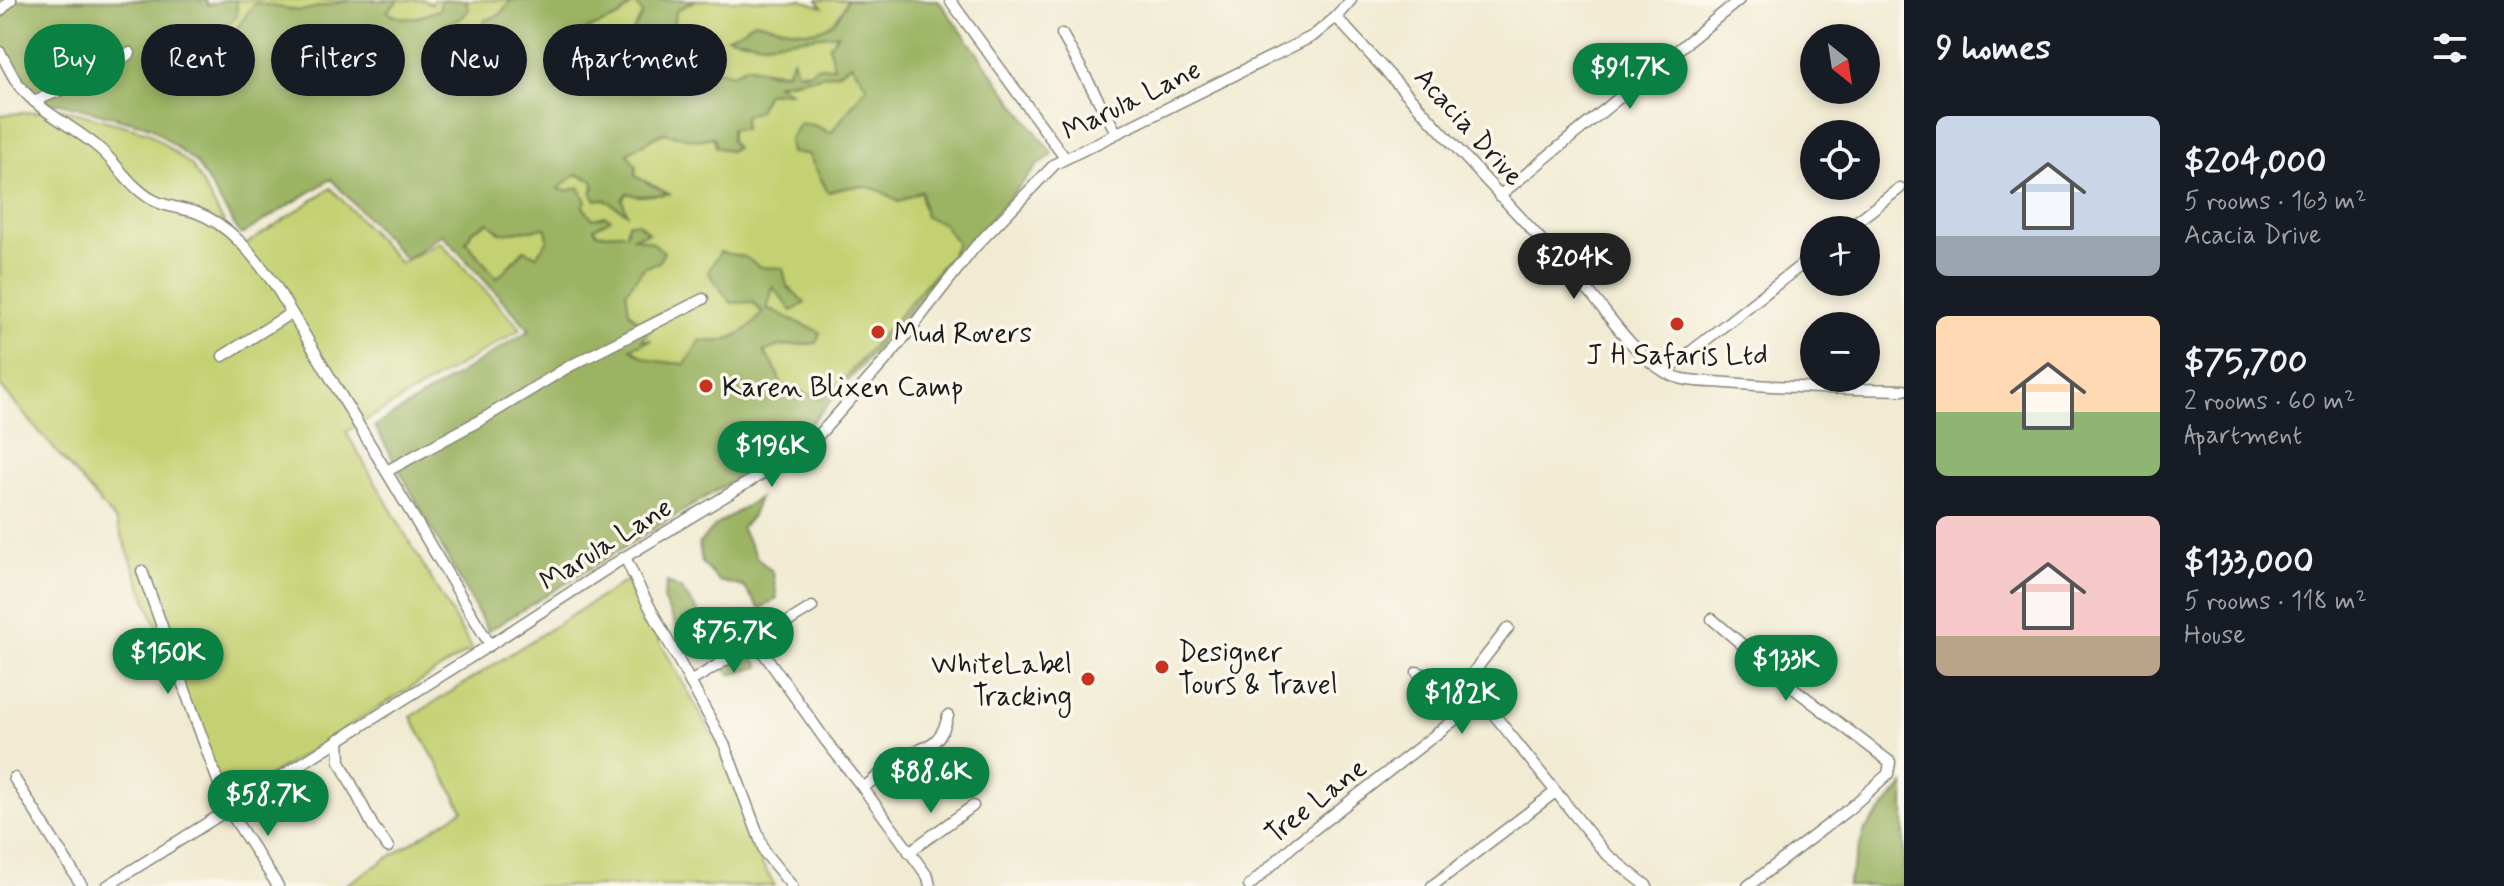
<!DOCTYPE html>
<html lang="en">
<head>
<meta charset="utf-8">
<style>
  body { margin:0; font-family:Mynerve,sans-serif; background:#242831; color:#f1f3f6; height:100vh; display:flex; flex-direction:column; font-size:30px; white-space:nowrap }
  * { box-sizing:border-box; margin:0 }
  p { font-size:26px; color:#9ea1a6 }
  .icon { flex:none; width:44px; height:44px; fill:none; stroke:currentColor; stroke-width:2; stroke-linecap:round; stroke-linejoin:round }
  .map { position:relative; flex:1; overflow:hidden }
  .drawer { display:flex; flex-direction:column; background:#171b24; width:600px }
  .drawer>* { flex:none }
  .top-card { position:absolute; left:24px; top:24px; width:760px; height:72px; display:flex; gap:16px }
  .needle { width:52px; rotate:150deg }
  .tools { position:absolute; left:1800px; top:24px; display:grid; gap:16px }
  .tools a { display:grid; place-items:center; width:80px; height:80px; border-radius:50%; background:#171b24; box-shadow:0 4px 12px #0003; font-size:40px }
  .price { position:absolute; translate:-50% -68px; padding:0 18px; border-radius:28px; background:#0b8043; color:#fff; font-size:26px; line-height:52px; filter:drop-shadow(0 2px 4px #0008) }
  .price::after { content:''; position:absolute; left:50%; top:48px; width:24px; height:18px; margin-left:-12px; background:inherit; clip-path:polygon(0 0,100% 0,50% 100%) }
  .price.on { background:#222; color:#fff }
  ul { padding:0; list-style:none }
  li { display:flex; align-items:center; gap:24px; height:200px; padding:0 32px }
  li span { display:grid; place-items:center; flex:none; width:224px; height:160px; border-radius:12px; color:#555 }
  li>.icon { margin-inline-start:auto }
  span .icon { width:96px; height:96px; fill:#fffc; stroke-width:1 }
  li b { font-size:34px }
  h2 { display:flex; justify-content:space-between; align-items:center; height:96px; padding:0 32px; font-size:34px }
  .pill { padding:0 28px; border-radius:36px; background:#171b24; box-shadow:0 4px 12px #0003; font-size:28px; line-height:72px }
  .pill.on { background:#0b8043; color:#fff }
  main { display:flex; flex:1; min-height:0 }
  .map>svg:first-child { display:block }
  .green { fill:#c4d172; stroke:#707647; stroke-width:2 }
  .forest { fill:#9bb364; stroke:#5c6840; stroke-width:2; fill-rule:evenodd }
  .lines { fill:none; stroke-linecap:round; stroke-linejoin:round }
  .street-casing { stroke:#868478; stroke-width:13 }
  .street { stroke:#fff; stroke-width:10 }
  .poi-dot { fill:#c8321e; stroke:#fbf7ec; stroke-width:3 }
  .labels { text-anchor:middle; stroke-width:7; stroke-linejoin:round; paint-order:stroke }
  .street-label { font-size:28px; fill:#1c1c1c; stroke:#fbf7ec }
  .poi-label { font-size:28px; fill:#1c1c1c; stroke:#fbf7ec; text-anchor:start }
</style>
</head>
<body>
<main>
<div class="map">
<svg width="1904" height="886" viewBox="0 0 1904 886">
  <rect width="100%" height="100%" fill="#fbf7ec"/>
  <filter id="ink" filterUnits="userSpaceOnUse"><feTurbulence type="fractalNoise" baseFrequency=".0125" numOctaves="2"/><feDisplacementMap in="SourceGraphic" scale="16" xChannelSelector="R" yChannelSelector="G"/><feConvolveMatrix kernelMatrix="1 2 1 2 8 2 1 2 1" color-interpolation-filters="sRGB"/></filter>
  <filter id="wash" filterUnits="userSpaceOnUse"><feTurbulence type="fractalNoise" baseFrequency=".006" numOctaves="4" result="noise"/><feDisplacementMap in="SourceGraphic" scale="32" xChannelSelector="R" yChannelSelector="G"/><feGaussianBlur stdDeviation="1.8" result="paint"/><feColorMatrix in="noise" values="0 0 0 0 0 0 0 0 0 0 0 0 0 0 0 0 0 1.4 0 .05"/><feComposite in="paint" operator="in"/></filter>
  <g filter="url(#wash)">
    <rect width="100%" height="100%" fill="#f1ebd3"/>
    <!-- green -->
    <g class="green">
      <path d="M236,0h116l-52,11 -45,-8 -26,36 -16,-2 24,-21z"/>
      <path d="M399,0h25l8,4 1,-4h8l-1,9c-17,8 -37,15 -54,2z"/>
      <path d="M466,0h45l-28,35h-20l-18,-4 -3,-7 18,-5 9,-10z"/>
      <path d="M695,0h107l20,7 -5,-7h30c-17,47 -55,29 -92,21l-12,9 -3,9 24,4 75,-10 -4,34c-31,7 -58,7 -89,-1l-13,8 -46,-11 -18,-25 8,-28z"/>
      <path d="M635,2l8,12 -14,24 -27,13 -31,5 10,-24 38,-15z"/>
      <path d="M851,64l16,22 -36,47 -18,-8 -5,28 20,39c30,-8 45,-10 70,10l23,-12 1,15 21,18 14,20 -6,12 -103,120 -27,24 -39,-14 -9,-21 -10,-13 16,-5 37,-3 4,-11 -53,-24 6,-22 19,24 12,-8c-26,-25 -48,-42 -84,-50l32,50 11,11 -12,15 -66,36 -35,-3 -20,-13 11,-7 18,-27 -21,7 -9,-9 -3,-21 18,-23 -13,-31 16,-5 -9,-9h-9l-2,10 -29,1 -5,-6 17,-9h-17l-26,-28 -10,-2 18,-15 18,6c4,16 19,25 33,32l-4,-13 5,-6 11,3 29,-2 -32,-18 -9,-23 37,-20 34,7 17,-3 2,10 13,4 6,-3 -4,-7v-12c15,-15 26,-17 36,-36l21,-1 -14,-7 63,-12z"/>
      <path d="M62,109l86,23 44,34 47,83 92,-61 69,75 40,-21 81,87 -175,103 126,217 -247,155 -109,-283 -116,-135v-271z"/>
      <path d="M489,222l12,11 45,-5 2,12 -12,16 -12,-6 -27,28 -31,-35 6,-12z"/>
      <path d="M626,581l94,168 26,63 16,52 13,22h-431l119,-76 -52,-93z"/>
    </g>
    <!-- forest -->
    <g class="forest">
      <path d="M0,0h206l2,5 16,-5h12l1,16 -23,21 15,2 26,-36 45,8 52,-11h47l-12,11c16,13 36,6 53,-2l1,-9h25l3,9 -9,10 -18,6 3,6 18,4h18l-2,-6 6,-9 15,-5 11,-15h184l-18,10 -8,28 14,7 4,18 46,11 13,-8 27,7 14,-1 6,-13 4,13 10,2 9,-7h18l-5,-21 9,-12 -74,9 -37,-6 16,-7 11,-9c38,8 76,26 93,-21h91l115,155 -14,9 -233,265 -22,20 -296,182 -113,-205 155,-96 -88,-96 -36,26 -75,-81 -90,56 -45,-72 -45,-36 -91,-24h-15l-22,-21 -23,-35zM634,2l9,12 -14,24 -27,13 -30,4 9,-23 38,-15zM851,64l16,22 -36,47 -18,-8 -13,-2 -11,17 2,13 17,1 20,38c30,-8 45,-10 70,10l23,-11 4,26 18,6 14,20 -6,12 -103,120 -27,24 -39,-14 -9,-21 -10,-12 16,-6 37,-3 4,-11 -53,-23 6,-22 19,24 13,-8 -18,-17 -4,-18 -23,-1 -15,-10 -25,-5 -12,20 23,31 21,-1 11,10c-14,20 -38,34 -62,28l-16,24c-20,-2 -39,-1 -54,-16l21,-8h-10l19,-26 -23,7 -9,-9 -3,-21 18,-23 15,-6 5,-10 -12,-10 -19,-5 15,-4 -10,-10h-10l-2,10 -28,1 -4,-6 17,-9 -6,-3 -12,3 -10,-12 3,-6 -7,-14 -12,4 -9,-2 18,-15 17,6 1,8 -3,4 5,8 8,-1 23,14 -5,-14 5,-6 11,3 31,-2 -34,-18 1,-10 -9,-13 36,-20 34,7 17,-3 2,10 13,4 7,-3 -5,-7v-12h13v-13l14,-5 9,-18 23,-1 -15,-8 62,-11zM488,222l13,11 45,-5 2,12 -12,16 -11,-6 -28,28 -31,-36 6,-11z"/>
      <path d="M759,498l-7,18 -11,12 17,31 15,13 4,26 -17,11 -16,-22 -25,-6 -17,-18 -3,-20 16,-17z"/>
      <path d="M667,582l15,8 23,31 35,17 20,29 -29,8 -18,-17 -17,-2 -12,-15 -21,-41z"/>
      <path d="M1904,785v101h-57l18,-56z"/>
    </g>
  </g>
  <g filter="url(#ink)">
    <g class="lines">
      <!-- street casing -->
      <g class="street-casing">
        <g id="street">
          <path d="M950,0l115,158"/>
          <path d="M0,11l11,-11"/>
          <path d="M1336,17l255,277c22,27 45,62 76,79 17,10 41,8 60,10 59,5 118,6 177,7"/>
          <path d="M1062,34l54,98"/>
          <path d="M0,52c6,10 11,22 18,32 21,28 56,42 82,65 18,16 31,39 53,51 13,7 28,8 42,12 35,12 59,44 80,73l215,360"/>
          <path d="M34,101l67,-27 29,-21"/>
          <path d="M1499,196l240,-196"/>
          <path d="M1846,230l54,-42"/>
          <path d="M223,356l68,-43"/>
          <path d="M1665,372l149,-117"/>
          <path d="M387,471l99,-54 82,-50 135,-68"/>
          <path d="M625,557l16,34 84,155 40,107 27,33"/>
          <path d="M142,571l86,238 50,77"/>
          <path d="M812,607l-52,32v9l66,93 37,47"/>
          <path d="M1712,619l80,68 98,75 -2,12 -39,35 -101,77"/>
          <path d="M1417,672l37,11h11l19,19"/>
          <path d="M690,682l70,-43"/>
          <path d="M1465,683l43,-55"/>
          <path d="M339,739l1,23 33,64 15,21"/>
          <path d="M14,778l68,108"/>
          <path d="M909,852l64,-46"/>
          <path d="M107,886l383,-241 135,-88 178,-108 15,-13 74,-83 82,-105 81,-84 258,-128 23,-19 15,-17"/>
          <path d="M930,886l-2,-9 -65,-89c12,-9 23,-20 36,-28 25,-15 41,-11 49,-44"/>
          <path d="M1249,886l46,-42 162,-126 27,-16 121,151 42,33"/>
          <path d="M1432,886l122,-93"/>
        </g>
      </g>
      <!-- street -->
      <use href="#street" class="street"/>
    </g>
  </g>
  <!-- markers -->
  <g class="poi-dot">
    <circle cx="1677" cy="324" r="8"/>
    <circle cx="878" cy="332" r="8"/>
    <circle cx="706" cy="386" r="8"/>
    <circle cx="1162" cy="667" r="8"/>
    <circle cx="1088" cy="679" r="8"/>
  </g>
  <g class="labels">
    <!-- street labels -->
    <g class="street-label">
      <text transform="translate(1131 99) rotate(-26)" y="10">Marula Lane</text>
      <text transform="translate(1470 126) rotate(48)" y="10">Acacia Drive</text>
      <text transform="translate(605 543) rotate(-32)" y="10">Marula Lane</text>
      <text transform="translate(1315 800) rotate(-38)" y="10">Tree Lane</text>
    </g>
    <!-- poi labels -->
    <g class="poi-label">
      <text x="894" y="342">Mud Rovers</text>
      <text x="1677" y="364" text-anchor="middle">J H Safaris Ltd</text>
      <text x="722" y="396">Karen Blixen Camp</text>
      <text x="1178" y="661">Designer<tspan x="1178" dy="32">Tours &amp; Travel</tspan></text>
      <text x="1072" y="673" text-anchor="end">WhiteLabel<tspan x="1072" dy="32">Tracking</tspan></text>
    </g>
  </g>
</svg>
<div class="tools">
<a><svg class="needle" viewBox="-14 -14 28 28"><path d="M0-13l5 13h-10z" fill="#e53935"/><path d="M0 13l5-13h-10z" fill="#9ea1a6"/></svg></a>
<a><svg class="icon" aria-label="locate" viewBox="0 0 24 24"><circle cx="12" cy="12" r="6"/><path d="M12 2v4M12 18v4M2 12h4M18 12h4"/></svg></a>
<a>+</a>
<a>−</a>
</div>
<b class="price" style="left:1630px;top:111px">$91.7K</b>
<b class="price on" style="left:1574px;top:301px">$204K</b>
<b class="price" style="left:772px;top:489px">$196K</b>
<b class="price" style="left:734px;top:675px">$75.7K</b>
<b class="price" style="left:168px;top:696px">$150K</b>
<b class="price" style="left:1786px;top:703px">$133K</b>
<b class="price" style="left:1462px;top:736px">$182K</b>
<b class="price" style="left:931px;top:815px">$88.6K</b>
<b class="price" style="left:268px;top:838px">$58.7K</b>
<div class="top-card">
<a class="pill on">Buy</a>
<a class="pill">Rent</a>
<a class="pill">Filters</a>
<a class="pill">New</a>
<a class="pill">Apartment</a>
</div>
</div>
<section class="drawer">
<h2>9 homes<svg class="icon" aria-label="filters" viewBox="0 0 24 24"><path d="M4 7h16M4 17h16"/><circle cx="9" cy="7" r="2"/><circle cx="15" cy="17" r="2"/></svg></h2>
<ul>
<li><span style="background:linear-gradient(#c9d6e8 75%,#9aa5b1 0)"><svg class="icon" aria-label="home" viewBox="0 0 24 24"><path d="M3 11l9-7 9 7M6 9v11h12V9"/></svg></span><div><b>$204,000</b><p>5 rooms · 163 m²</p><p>Acacia Drive</p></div></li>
<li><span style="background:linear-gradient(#ffd9b3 60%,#8fb573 0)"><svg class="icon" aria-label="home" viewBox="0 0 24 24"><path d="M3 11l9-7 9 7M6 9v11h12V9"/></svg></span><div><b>$75,700</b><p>2 rooms · 60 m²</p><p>Apartment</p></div></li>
<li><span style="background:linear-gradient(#f6c9c9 75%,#b9a48a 0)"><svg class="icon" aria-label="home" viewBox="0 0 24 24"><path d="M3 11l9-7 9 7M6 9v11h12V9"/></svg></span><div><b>$133,000</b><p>5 rooms · 118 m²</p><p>House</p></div></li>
</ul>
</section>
</main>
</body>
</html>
